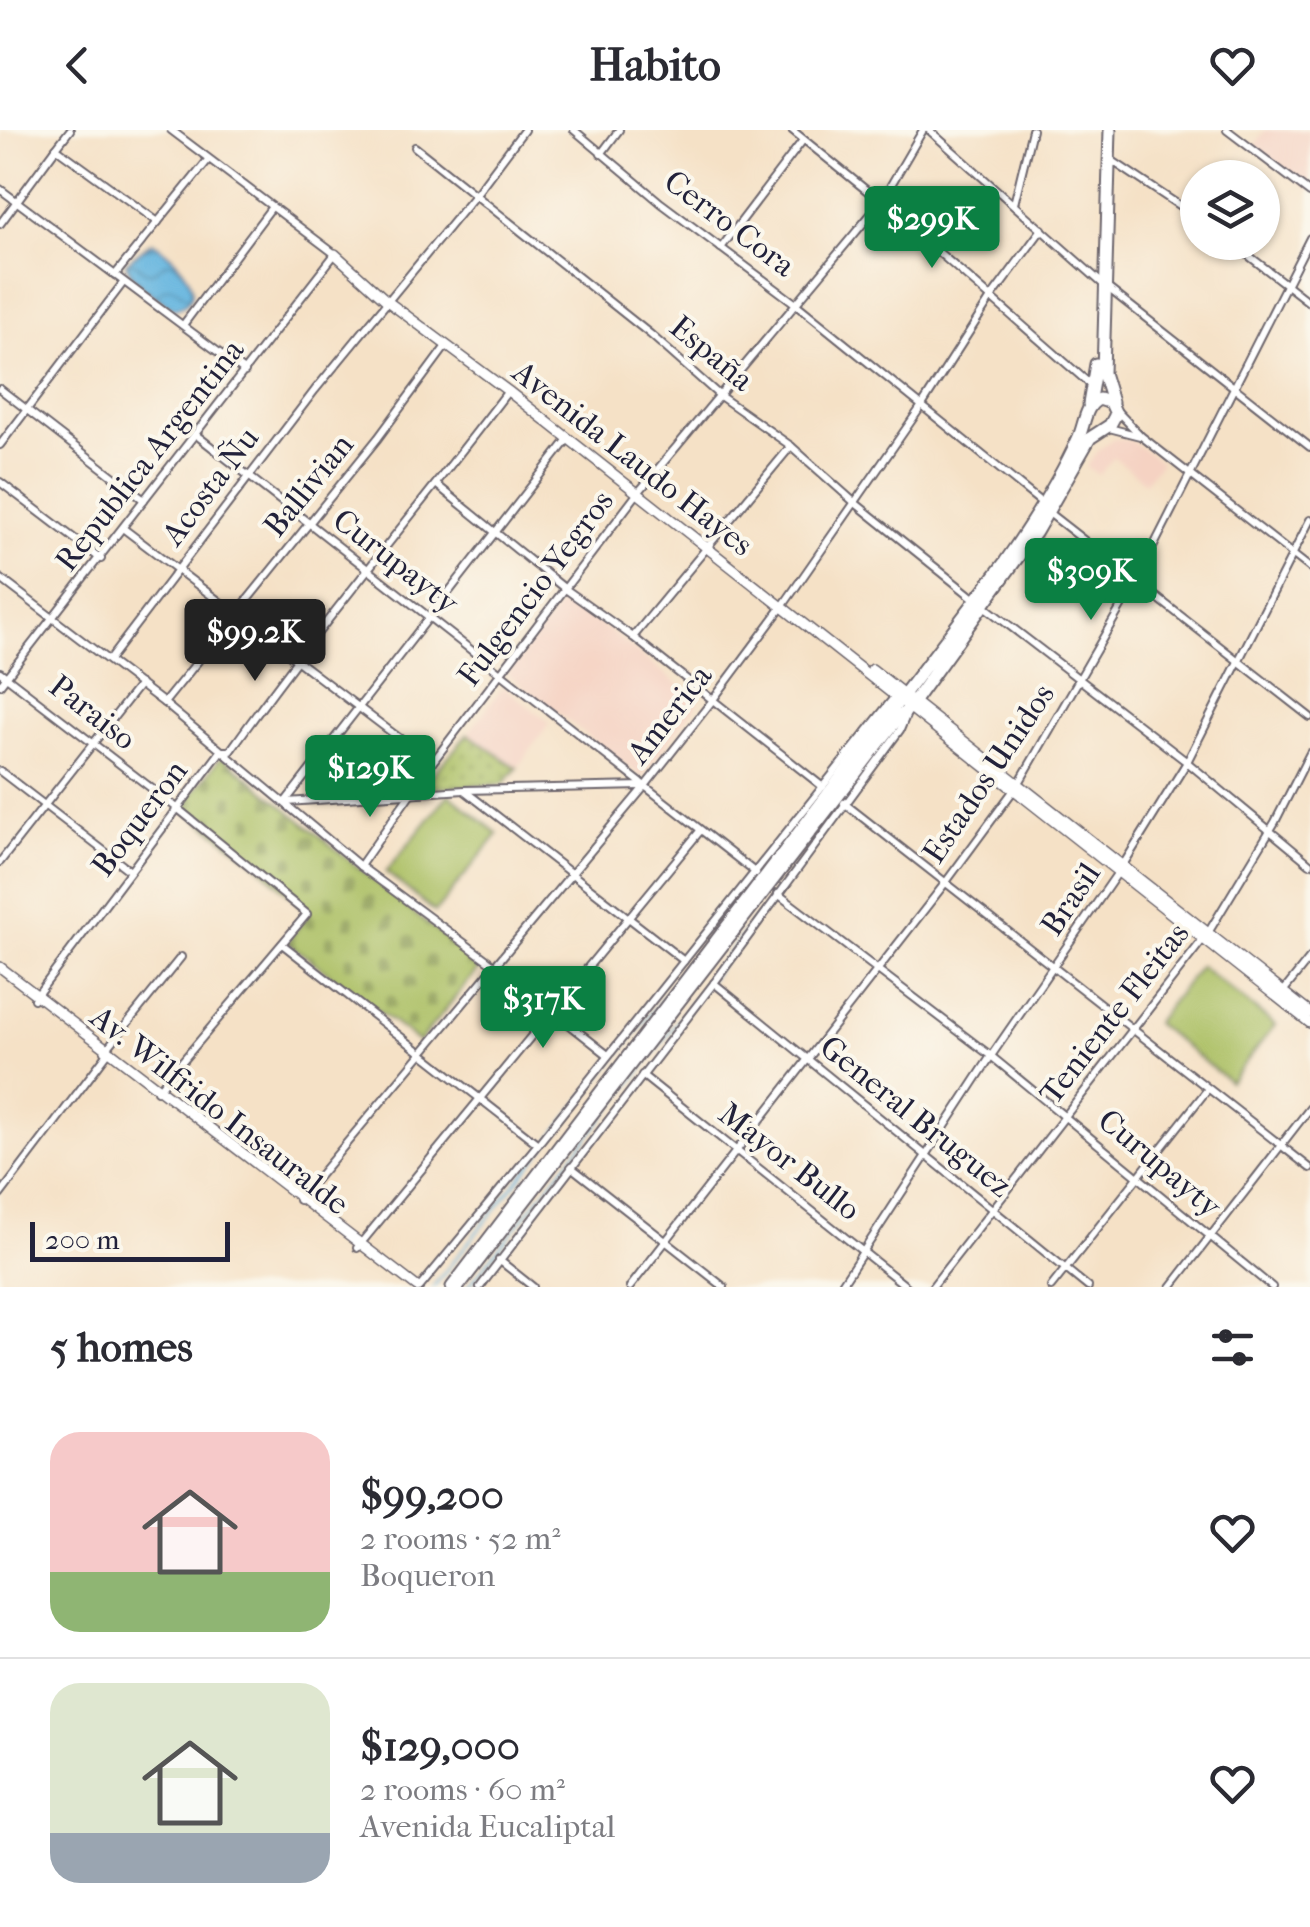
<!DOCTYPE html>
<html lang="en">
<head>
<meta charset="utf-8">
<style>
  body { margin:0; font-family:"IM FELL French Canon",serif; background:#f7f7f7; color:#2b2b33; height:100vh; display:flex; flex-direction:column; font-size:38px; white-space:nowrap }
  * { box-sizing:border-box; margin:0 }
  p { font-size:32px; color:#7c7c81 }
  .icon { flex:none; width:55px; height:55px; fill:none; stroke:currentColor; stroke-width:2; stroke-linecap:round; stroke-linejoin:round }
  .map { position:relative; height:1157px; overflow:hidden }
  .drawer { display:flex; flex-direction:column; background:#fff; flex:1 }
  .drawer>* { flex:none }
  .controls { position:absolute; left:1180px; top:30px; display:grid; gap:20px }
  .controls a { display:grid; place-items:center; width:100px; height:100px; border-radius:50%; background:#fff; box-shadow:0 2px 8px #0004; font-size:50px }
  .scale { position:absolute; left:30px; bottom:25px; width:200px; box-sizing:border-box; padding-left:10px; border:5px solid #22223b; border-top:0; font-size:28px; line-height:35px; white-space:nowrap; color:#22223b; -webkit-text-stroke:8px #fbf7ec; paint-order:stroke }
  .price { position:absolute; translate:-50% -85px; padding:0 22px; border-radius:10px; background:#0b8043; color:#fff; font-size:32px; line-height:65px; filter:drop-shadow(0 2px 5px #0008) }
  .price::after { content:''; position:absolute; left:50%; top:60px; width:30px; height:22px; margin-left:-15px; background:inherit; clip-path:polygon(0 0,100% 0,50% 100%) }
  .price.current { background:#222; color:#fff }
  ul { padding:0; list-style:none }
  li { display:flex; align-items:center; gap:30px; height:250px; padding:0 50px }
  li+li { border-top:2px solid #e1e1e2 }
  li span { display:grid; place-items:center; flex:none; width:280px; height:200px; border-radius:30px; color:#555 }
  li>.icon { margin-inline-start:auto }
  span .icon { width:120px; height:120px; fill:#fffc; stroke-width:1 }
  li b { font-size:42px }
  h2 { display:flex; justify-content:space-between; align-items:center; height:120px; padding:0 50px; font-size:42px }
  header { display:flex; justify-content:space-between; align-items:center; height:130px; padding:0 50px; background:#fff; font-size:45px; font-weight:700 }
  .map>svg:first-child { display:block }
  .built { fill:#f5d2c2 }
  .green { fill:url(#green-dots); stroke:#66704f; stroke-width:2.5 }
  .cemetery { fill:url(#cemetery-stones); stroke:#66704f; stroke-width:2.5 }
  .pitch { fill:#abbf63; stroke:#66704f; stroke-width:2.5 }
  .water { fill:url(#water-waves); stroke:#446c8d; stroke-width:2.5 }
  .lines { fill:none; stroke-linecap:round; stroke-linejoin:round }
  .stream { stroke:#65b5df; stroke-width:2.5 }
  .street-casing { stroke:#6c656c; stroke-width:10 }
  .secondary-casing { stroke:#6c656c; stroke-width:12 }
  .highway-casing { stroke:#6c656c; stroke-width:15 }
  .street { stroke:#fff; stroke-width:6 }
  .secondary { stroke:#fff; stroke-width:9 }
  .highway { stroke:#fff; stroke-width:11 }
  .labels { text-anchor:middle; stroke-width:8; stroke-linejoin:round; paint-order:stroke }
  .street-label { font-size:32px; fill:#22223b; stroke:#fbf7ec }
</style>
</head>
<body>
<header><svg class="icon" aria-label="back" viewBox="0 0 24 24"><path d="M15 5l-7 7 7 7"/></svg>Habito<svg class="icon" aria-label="heart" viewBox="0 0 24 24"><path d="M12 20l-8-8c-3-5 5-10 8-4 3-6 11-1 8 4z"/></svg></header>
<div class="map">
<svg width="1310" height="1157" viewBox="0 0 1310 1157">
  <defs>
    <pattern id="green-dots" width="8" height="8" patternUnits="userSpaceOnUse" patternTransform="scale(2.5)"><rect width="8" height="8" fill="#abbf63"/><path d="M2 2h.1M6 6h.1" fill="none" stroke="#8b9b53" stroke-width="1.8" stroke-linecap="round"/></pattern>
    <pattern id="cemetery-stones" width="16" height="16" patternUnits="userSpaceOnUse" patternTransform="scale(2.5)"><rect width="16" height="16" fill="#abbf63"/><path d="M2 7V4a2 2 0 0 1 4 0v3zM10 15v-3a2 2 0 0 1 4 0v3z" fill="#8b9b53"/></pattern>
    <pattern id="water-waves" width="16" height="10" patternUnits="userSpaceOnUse" patternTransform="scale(2.5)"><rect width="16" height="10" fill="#65b5df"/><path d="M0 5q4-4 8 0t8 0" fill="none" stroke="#5393b6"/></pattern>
  </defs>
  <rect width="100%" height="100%" fill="#fbf7ec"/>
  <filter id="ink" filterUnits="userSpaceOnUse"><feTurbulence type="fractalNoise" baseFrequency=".01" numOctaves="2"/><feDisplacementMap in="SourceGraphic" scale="20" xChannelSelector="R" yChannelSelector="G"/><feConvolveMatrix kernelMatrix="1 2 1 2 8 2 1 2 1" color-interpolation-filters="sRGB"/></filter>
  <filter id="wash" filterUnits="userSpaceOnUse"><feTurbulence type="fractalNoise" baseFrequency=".0048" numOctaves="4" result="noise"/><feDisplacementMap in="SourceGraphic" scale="40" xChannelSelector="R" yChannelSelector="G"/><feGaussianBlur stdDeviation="2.25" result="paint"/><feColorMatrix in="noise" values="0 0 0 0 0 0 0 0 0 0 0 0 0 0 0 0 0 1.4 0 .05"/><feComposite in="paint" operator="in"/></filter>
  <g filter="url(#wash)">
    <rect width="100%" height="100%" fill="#f5e1c6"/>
    <!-- built -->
    <g class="built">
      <path d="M1265,0h45v60l-56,-44z"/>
      <path d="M1114,309l17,2 30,21 -16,20 -31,-25 -15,18 -13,-8 14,-18z"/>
      <path d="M566,467l134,104 -58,76 -135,-103z"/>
      <path d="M503,556l47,37 -32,44 -50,-33z"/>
    </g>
    <!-- green -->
    <path class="green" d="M468,604l49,34 -14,16 -83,5z"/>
    <!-- cemetery -->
    <path class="cemetery" d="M222,626l258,211 -61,75 -132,-100 22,-29 -52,-49 -75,-57z"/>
    <!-- pitch -->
    <g class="pitch">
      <path d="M449,664l49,40 -63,78 -49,-40z"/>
      <path d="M1200,836l75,59 -45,57 -75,-59z"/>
    </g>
    <!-- water -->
    <path class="water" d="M152,112c22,12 64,56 22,67 -19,-13 -41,-24 -48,-46z"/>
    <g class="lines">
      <!-- stream -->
      <g class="stream">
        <path d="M433,1157l292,-367"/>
        <path d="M468,1157l163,-204 124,-164"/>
      </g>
    </g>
  </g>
  <g filter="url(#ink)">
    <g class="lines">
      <!-- street casing -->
      <g class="street-casing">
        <g id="street">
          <path d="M574,0l87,73 135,101 247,200"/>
          <path d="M792,0l89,72 210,183"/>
          <path d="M929,0l175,155 206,162"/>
          <path d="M1227,0l83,63"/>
          <path d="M415,17l235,187 70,62 71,50 63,56 122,98"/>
          <path d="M56,18l14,-18"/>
          <path d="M601,24l18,-24"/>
          <path d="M1111,30l87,58"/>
          <path d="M0,59l245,183"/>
          <path d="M1014,74l18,-74"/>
          <path d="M0,94l56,-76 102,74"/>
          <path d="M1231,112l79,61"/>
          <path d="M721,118l82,-108"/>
          <path d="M115,145l93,-115"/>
          <path d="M183,195l88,-117"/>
          <path d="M0,259l144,111"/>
          <path d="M1117,281l24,25 169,132"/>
          <path d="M1109,298l31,8"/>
          <path d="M195,304l561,439"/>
          <path d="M0,315l123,-162"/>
          <path d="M0,352l101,77"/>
          <path d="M437,355l127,103 69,49 190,150"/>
          <path d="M1049,383l261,204"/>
          <path d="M124,399l308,234"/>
          <path d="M0,448l164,125 196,163 134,99 114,90"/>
          <path d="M984,476l203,156 123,102"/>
          <path d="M633,507l158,-191"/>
          <path d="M109,530l206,-270 161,-196 48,-64"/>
          <path d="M0,542l177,136 130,106 -150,177"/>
          <path d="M0,555l335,-431 -164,-124"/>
          <path d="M164,573l214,-265 68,-92"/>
          <path d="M0,641l130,100"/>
          <path d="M465,661l219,170"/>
          <path d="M285,672l283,-363"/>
          <path d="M287,672l177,-12 179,-4"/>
          <path d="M844,673l466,365"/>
          <path d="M0,732l140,-178"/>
          <path d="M360,736l72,-103 205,-269 244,-292 42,-72"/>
          <path d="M778,764l213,162 281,231"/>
          <path d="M282,814l256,200"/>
          <path d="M714,853l374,304"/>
          <path d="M1282,863l28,-35"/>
          <path d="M34,869l187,-248h9c88,-124 186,-239 278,-360"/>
          <path d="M105,921l76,-94"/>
          <path d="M642,945l265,212"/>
          <path d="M571,1037l153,120"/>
          <path d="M0,1065l107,-141"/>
          <path d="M299,1070l346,-414 67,-85 70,-94 139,-200 70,-109 51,-69"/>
          <path d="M357,1118l343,-417"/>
          <path d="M499,1130l34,27"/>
          <path d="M420,1157l118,-143 357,-448"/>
          <path d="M480,1157l234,-304 186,-253 8,-19"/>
          <path d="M630,1157l316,-405 73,-99 117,-202 174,-343"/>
          <path d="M840,1157l151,-231 132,-191 64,-103 123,-242"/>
          <path d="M932,1157l276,-354 67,-111 35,-69"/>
          <path d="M1051,1157l156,-197"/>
          <path d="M1171,1157l139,-179"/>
        </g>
      </g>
      <!-- secondary casing -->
      <g class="secondary-casing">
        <g id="secondary">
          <path d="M335,124l52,47 121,90 802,632"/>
          <path d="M872,539l438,344"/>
          <path d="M0,837l417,320"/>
        </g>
      </g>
      <!-- highway casing -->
      <g class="highway-casing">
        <g id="highway">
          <path d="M1110,0l-7,243 9,29"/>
          <path d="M1089,274l7,-40"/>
          <path d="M452,1157l553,-725c27,-39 53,-79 73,-123 7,-14 6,-33 21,-40l12,4 5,11 -6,11 -20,13 -54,94 -127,176 -13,13 -438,566"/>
        </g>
      </g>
      <!-- street -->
      <use href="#street" class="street"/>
      <!-- secondary -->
      <use href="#secondary" class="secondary"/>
      <!-- highway -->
      <use href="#highway" class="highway"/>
    </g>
  </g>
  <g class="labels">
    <!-- street labels -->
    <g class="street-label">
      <text transform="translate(730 93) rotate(37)" y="11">Cerro Cora</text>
      <text transform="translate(712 223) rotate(40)" y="11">España</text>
      <text transform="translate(149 325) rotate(-52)" y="11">Republica Argentina</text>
      <text transform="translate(633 328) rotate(38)" y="11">Avenida Laudo Hayes</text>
      <text transform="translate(308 355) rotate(-51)" y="11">Ballivian</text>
      <text transform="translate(210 356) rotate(-53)" y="11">Acosta Ñu</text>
      <text transform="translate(396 431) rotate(38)" y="11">Curupayty</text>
      <text transform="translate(535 458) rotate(-53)" y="11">Fulgencio Yegros</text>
      <text transform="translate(93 582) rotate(38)" y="11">Paraiso</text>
      <text transform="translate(669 584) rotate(-52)" y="11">America</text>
      <text transform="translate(988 643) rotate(-56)" y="11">Estados Unidos</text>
      <text transform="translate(139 688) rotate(-53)" y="11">Boqueron</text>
      <text transform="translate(1070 769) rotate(-56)" y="11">Brasil</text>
      <text transform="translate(1114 883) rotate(-52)" y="11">Teniente Fleitas</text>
      <text transform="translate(220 980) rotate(38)" y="11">Av. Wilfrido Insauralde</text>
      <text transform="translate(916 986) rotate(39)" y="11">General Bruguez</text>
      <text transform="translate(790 1031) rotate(38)" y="11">Mayor Bullo</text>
      <text transform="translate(1160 1033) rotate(40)" y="11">Curupayty</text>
    </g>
  </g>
</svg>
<div class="controls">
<a><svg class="icon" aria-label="layers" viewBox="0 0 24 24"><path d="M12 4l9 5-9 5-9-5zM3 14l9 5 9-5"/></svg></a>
</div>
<div class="scale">200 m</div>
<b class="price" style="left:932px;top:141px">$299K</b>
<b class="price" style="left:1091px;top:493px">$309K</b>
<b class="price current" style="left:255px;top:554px">$99.2K</b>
<b class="price" style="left:370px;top:690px">$129K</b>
<b class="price" style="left:543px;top:921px">$317K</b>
</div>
<section class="drawer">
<h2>5 homes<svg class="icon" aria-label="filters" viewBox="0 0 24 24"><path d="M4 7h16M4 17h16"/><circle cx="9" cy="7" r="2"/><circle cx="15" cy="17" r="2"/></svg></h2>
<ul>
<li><span style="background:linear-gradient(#f6c9c9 70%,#8fb573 0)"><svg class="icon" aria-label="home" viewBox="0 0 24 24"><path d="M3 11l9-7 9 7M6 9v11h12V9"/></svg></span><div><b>$99,200</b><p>2 rooms · 52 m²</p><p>Boqueron</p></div><svg class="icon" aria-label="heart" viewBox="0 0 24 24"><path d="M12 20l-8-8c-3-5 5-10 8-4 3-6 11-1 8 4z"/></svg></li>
<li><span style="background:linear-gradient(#dfe7d0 75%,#9aa5b1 0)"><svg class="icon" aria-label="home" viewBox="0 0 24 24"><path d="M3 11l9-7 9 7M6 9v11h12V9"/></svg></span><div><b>$129,000</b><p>2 rooms · 60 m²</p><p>Avenida Eucaliptal</p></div><svg class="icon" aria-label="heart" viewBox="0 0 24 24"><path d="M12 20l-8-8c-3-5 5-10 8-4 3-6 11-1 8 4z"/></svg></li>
</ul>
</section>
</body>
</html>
